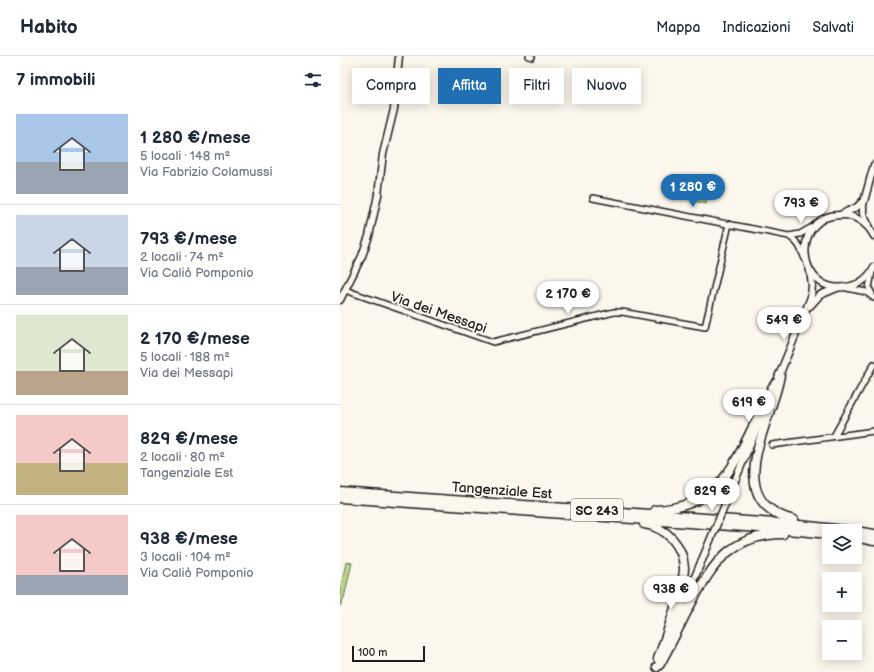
<!DOCTYPE html>
<html lang="it">
<head>
<meta charset="utf-8">
<style>
  body { margin:0; font-family:"Balsamiq Sans",sans-serif; background:#f6f6f7; color:#1f2937; height:100vh; display:flex; flex-direction:column; font-size:15px; white-space:nowrap }
  * { box-sizing:border-box; margin:0 }
  p { font-size:13px; color:#747a83 }
  .icon { flex:none; width:22px; height:22px; fill:none; stroke:currentColor; stroke-width:2; stroke-linecap:round; stroke-linejoin:round }
  .map { position:relative; flex:1; overflow:hidden }
  .side { display:flex; flex-direction:column; background:#fff; width:340px }
  .side>* { flex:none }
  .banner { position:absolute; left:12px; top:12px; width:380px; height:36px; display:flex; gap:8px }
  .tools { position:absolute; left:482px; top:468px; display:grid; gap:8px }
  .tools a { display:grid; place-items:center; width:40px; height:40px; border-radius:0px; background:#fff; box-shadow:0 2px 10px #0003; font-size:20px }
  .scale { position:absolute; left:12px; bottom:10px; width:73px; box-sizing:border-box; padding-left:4px; border:2px solid #1c1c1c; border-top:0; font-size:11px; line-height:14px; white-space:nowrap; color:#1c1c1c; -webkit-text-stroke:3px #fbf7ec; paint-order:stroke }
  .price { position:absolute; translate:-50% -34px; padding:0 9px; border-radius:14px; background:#fff; color:#222; font-size:13px; line-height:26px; filter:drop-shadow(0 1px 2px #0008) }
  .price::after { content:''; position:absolute; left:50%; top:24px; width:12px; height:9px; margin-left:-6px; background:inherit; clip-path:polygon(0 0,100% 0,50% 100%) }
  .price.selected { background:#1f6fb2; color:#fff }
  ul { padding:0; list-style:none }
  li { display:flex; align-items:center; gap:12px; height:100px; padding:0 16px }
  li+li { border-top:1px solid #e0e1e3 }
  li span { display:grid; place-items:center; flex:none; width:112px; height:80px; border-radius:0px; color:#555 }
  li>.icon { margin-inline-start:auto }
  span .icon { width:48px; height:48px; fill:#fffc; stroke-width:1 }
  li b { font-size:17px }
  h2 { display:flex; justify-content:space-between; align-items:center; height:48px; padding:0 16px; font-size:17px }
  .pill { padding:0 14px; border-radius:0px; background:#fff; box-shadow:0 2px 10px #0003; font-size:14px; line-height:36px }
  .pill.selected { background:#1f6fb2; color:#fff }
  header { display:flex; align-items:center; gap:24px; box-sizing:border-box; height:56px; padding:0 20px; background:#fff; border-bottom:1px solid #e0e1e3 }
  header strong { font-size:19px }
  nav { display:flex; gap:22px; margin-inline-start:auto; font-size:14px }
  main { display:flex; flex:1; min-height:0 }
  .map>svg:first-child { display:block }
  .green { fill:#b6d58d; stroke:#697854 }
  .lines { fill:none; stroke-linecap:round; stroke-linejoin:round }
  .minor-casing { stroke:#1c1c1c; stroke-width:8 }
  .tertiary-casing { stroke:#1c1c1c; stroke-width:9 }
  .trunk-casing { stroke:#1c1c1c; stroke-width:11 }
  .minor { stroke:#fbf7ec; stroke-width:5 }
  .tertiary { stroke:#fbf7ec; stroke-width:6 }
  .trunk { stroke:#fbf7ec; stroke-width:8 }
  .tertiary-bridge-casing { stroke:#1c1c1c; stroke-width:9; stroke-linecap:butt }
  .tertiary-bridge { stroke:#fbf7ec; stroke-width:6 }
  .labels { text-anchor:middle; stroke-width:4; stroke-linejoin:round; paint-order:stroke }
  .shield { fill:#fbf7ec; stroke:#5f5e5a; stroke-width:1 }
  .shield-label { font-size:13px; font-weight:bold; fill:#1c1c1c }
  .street-label { font-size:14px; fill:#1c1c1c; stroke:#fbf7ec }
</style>
</head>
<body>
<header>
<strong>Habito</strong>
<nav><a>Mappa</a><a>Indicazioni</a><a>Salvati</a></nav>
</header>
<main>
<section class="side">
<h2>7 immobili<svg class="icon" aria-label="filters" viewBox="0 0 24 24"><path d="M4 7h16M4 17h16"/><circle cx="9" cy="7" r="2"/><circle cx="15" cy="17" r="2"/></svg></h2>
<ul>
<li><span style="background:linear-gradient(#a9c7e8 60%,#9aa5b1 0)"><svg class="icon" aria-label="home" viewBox="0 0 24 24"><path d="M3 11l9-7 9 7M6 9v11h12V9"/></svg></span><div><b>1 280 €/mese</b><p>5 locali · 148 m²</p><p>Via Fabrizio Colamussi</p></div></li>
<li><span style="background:linear-gradient(#c9d6e8 65%,#9aa5b1 0)"><svg class="icon" aria-label="home" viewBox="0 0 24 24"><path d="M3 11l9-7 9 7M6 9v11h12V9"/></svg></span><div><b>793 €/mese</b><p>2 locali · 74 m²</p><p>Via Caliò Pomponio</p></div></li>
<li><span style="background:linear-gradient(#dfe7d0 70%,#b9a48a 0)"><svg class="icon" aria-label="home" viewBox="0 0 24 24"><path d="M3 11l9-7 9 7M6 9v11h12V9"/></svg></span><div><b>2 170 €/mese</b><p>5 locali · 188 m²</p><p>Via dei Messapi</p></div></li>
<li><span style="background:linear-gradient(#f6c9c9 60%,#c2b280 0)"><svg class="icon" aria-label="home" viewBox="0 0 24 24"><path d="M3 11l9-7 9 7M6 9v11h12V9"/></svg></span><div><b>829 €/mese</b><p>2 locali · 80 m²</p><p>Tangenziale Est</p></div></li>
<li><span style="background:linear-gradient(#f6c9c9 75%,#9aa5b1 0)"><svg class="icon" aria-label="home" viewBox="0 0 24 24"><path d="M3 11l9-7 9 7M6 9v11h12V9"/></svg></span><div><b>938 €/mese</b><p>3 locali · 104 m²</p><p>Via Caliò Pomponio</p></div></li>
</ul>
</section>
<div class="map">
<svg width="534" height="616" viewBox="0 0 534 616">
  <rect width="100%" height="100%" fill="#fbf7ec"/>
  <filter id="ink" filterUnits="userSpaceOnUse"><feTurbulence type="fractalNoise" baseFrequency=".025" numOctaves="2"/><feDisplacementMap in="SourceGraphic" scale="8" xChannelSelector="R" yChannelSelector="G"/><feConvolveMatrix kernelMatrix="1 2 1 2 8 2 1 2 1" color-interpolation-filters="sRGB"/></filter>
  <g filter="url(#ink)">
    <!-- green -->
    <g class="green">
      <path d="M360,122l11,3 -5,23 -11,-3z"/>
      <path d="M6,506l6,1 -8,35 -4,8v-15z"/>
    </g>
    <g class="lines">
      <!-- minor casing -->
      <g class="minor-casing">
        <g id="minor">
          <path d="M189,0l3,1"/>
          <path d="M253,142l196,38 11,-2 14,-8"/>
          <path d="M450,181c9,5 11,13 15,22"/>
          <path d="M532,216l-3,16 3,6"/>
          <path d="M507,232l19,4 8,6"/>
          <path d="M5,234l148,52 121,-30h8l83,15 24,-103"/>
          <path d="M494,380l40,-72"/>
          <path d="M432,389l102,-14"/>
        </g>
      </g>
      <!-- tertiary casing -->
      <g class="tertiary-casing">
        <g id="tertiary">
          <path d="M502,158l15,-7 7,-7"/>
          <path d="M528,168l-5,-10v-9l11,-40"/>
          <path d="M534,180c-6,-12 -18,-21 -32,-21 -53,-2 -47,85 9,71 10,-2 19,-10 23,-19"/>
          <path d="M0,244l22,-44 7,-20 9,-41 5,-41 11,-45 5,-53"/>
          <path d="M470,250l10,-11 17,-7"/>
          <path d="M438,322l33,-81 1,-12 -2,-14"/>
          <path d="M399,415l23,-55"/>
          <path d="M328,585l34,-81"/>
        </g>
      </g>
      <!-- trunk casing -->
      <g class="trunk-casing">
        <g id="trunk">
          <path d="M440,319c-7,46 -62,126 14,145"/>
          <path d="M0,436l450,32 64,7"/>
          <path d="M0,442l459,33 30,3"/>
          <path d="M315,454c54,-3 71,-28 93,-73 8,-16 16,-33 24,-49l4,-5"/>
          <path d="M304,468c22,3 39,21 40,44 0,11 -4,22 -7,33 -6,20 -12,39 -19,58"/>
          <path d="M515,475l19,3"/>
          <path d="M515,481l19,4"/>
          <path d="M317,611l3,-3c11,-20 21,-41 31,-60 23,-42 40,-69 92,-70"/>
        </g>
      </g>
      <!-- minor -->
      <use href="#minor" class="minor"/>
      <!-- tertiary -->
      <use href="#tertiary" class="tertiary"/>
      <!-- trunk -->
      <use href="#trunk" class="trunk"/>
      <!-- tertiary-bridge casing -->
      <g class="tertiary-bridge-casing">
        <path id="tertiary-bridge" d="M362,504l37,-89"/>
      </g>
      <!-- tertiary-bridge -->
      <use href="#tertiary-bridge" class="tertiary-bridge"/>
    </g>
  </g>
  <g class="labels">
    <!-- shield labels -->
    <rect class="shield" x="231" y="443" width="52" height="22" rx="3"/>
    <g class="shield-label">
      <text x="257" y="459">SC 243</text>
    </g>
    <!-- street labels -->
    <g class="street-label">
      <text transform="translate(99 256) rotate(19)" y="5">Via dei Messapi</text>
      <text transform="translate(162 434) rotate(4)" y="5">Tangenziale Est</text>
    </g>
  </g>
</svg>
<div class="tools">
<a><svg class="icon" aria-label="layers" viewBox="0 0 24 24"><path d="M12 4l9 5-9 5-9-5zM3 14l9 5 9-5"/></svg></a>
<a>+</a>
<a>−</a>
</div>
<div class="scale">100 m</div>
<b class="price selected" style="left:353px;top:152px">1 280 €</b>
<b class="price" style="left:461px;top:168px">793 €</b>
<b class="price" style="left:228px;top:259px">2 170 €</b>
<b class="price" style="left:444px;top:285px">549 €</b>
<b class="price" style="left:409px;top:367px">619 €</b>
<b class="price" style="left:372px;top:456px">829 €</b>
<b class="price" style="left:331px;top:554px">938 €</b>
<div class="banner">
<a class="pill">Compra</a>
<a class="pill selected">Affitta</a>
<a class="pill">Filtri</a>
<a class="pill">Nuovo</a>
</div>
</div>
</main>
</body>
</html>
